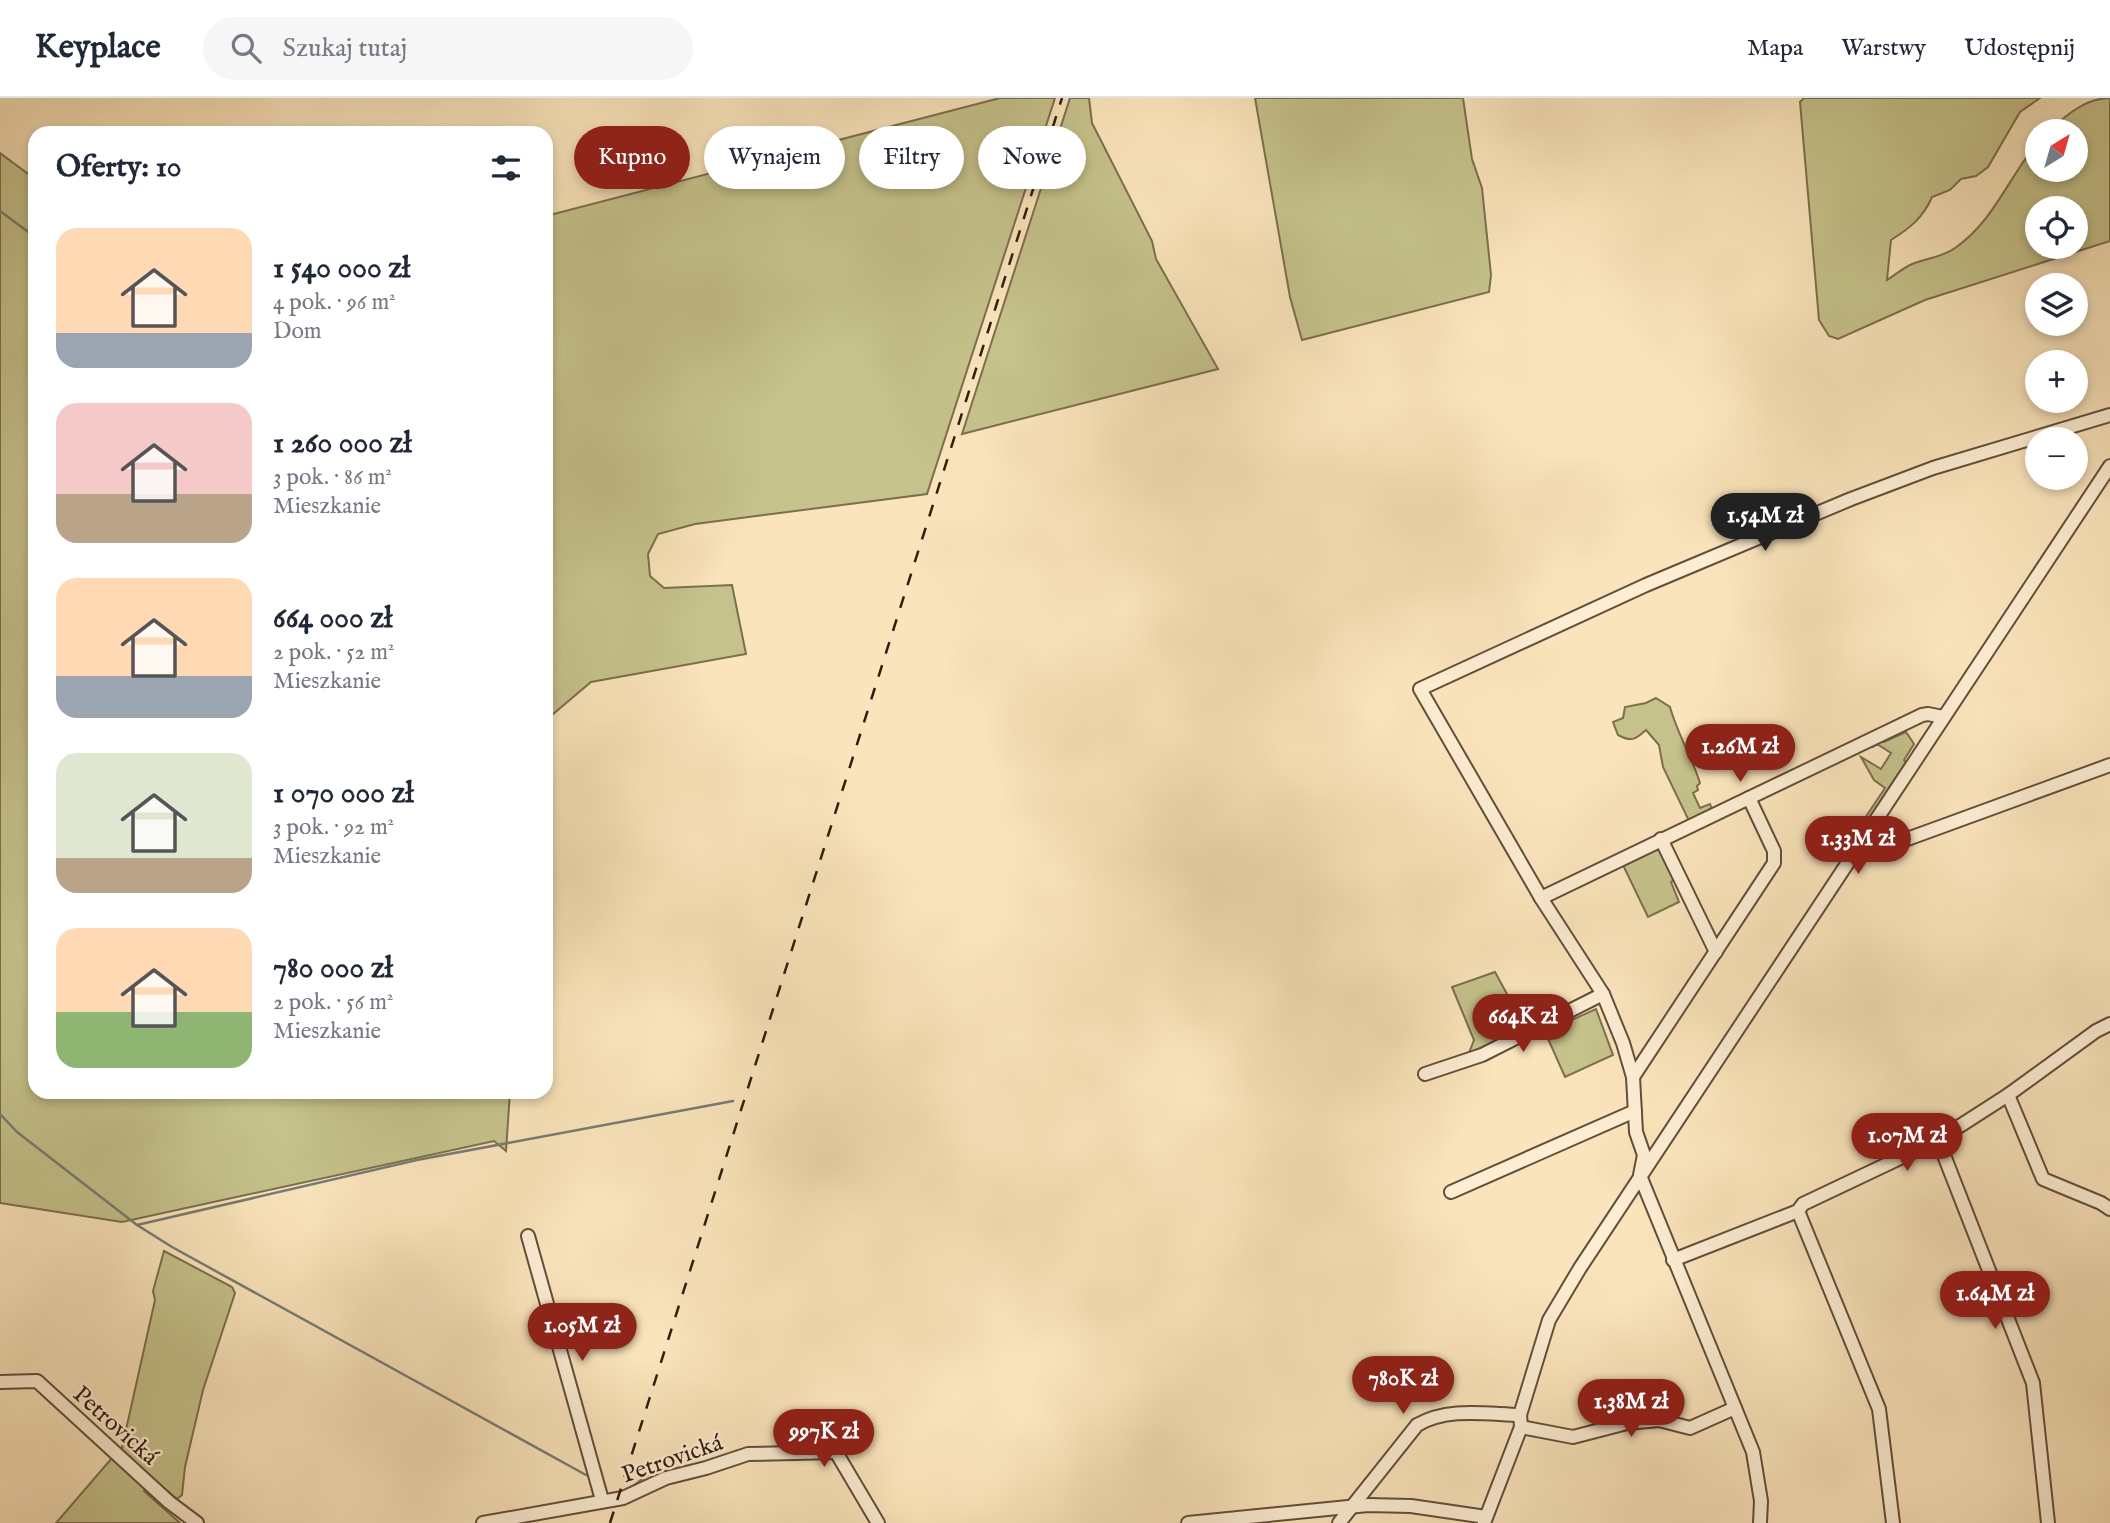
<!DOCTYPE html>
<html lang="pl">
<head>
<meta charset="utf-8">
<style>
  body { margin:0; font-family:"IM FELL English",serif; background:#f6f6f7; color:#1f2937; height:100vh; display:flex; flex-direction:column; font-size:26px; white-space:nowrap }
  * { box-sizing:border-box; margin:0 }
  p { font-size:23px; color:#747a83 }
  .icon { flex:none; width:38px; height:38px; fill:none; stroke:currentColor; stroke-width:2; stroke-linecap:round; stroke-linejoin:round }
  .map { position:relative; flex:1; overflow:hidden }
  .sheet { position:absolute; left:28px; top:28px; width:525px; height:973px; display:flex; flex-direction:column; background:#fff; border-radius:21px; box-shadow:0 4px 10px #0003 }
  .sheet>* { flex:none }
  .top-card { position:absolute; left:574px; top:28px; width:665px; height:63px; display:flex; gap:14px }
  .needle { width:46px; rotate:37deg }
  .controls { position:absolute; left:2025px; top:21px; display:grid; gap:14px }
  .controls a { display:grid; place-items:center; width:63px; height:63px; border-radius:50%; background:#fff; box-shadow:0 4px 10px #0003; font-size:35px }
  .price { position:absolute; translate:-50% -60px; padding:0 16px; border-radius:24px; background:#8f2418; color:#fff; font-size:23px; line-height:46px; filter:drop-shadow(0 2px 4px #0008) }
  .price::after { content:''; position:absolute; left:50%; top:42px; width:21px; height:16px; margin-left:-10px; background:inherit; clip-path:polygon(0 0,100% 0,50% 100%) }
  .price.on { background:#222; color:#fff }
  ul { padding:0; list-style:none }
  li { display:flex; align-items:center; gap:21px; height:175px; padding:0 28px }
  li span { display:grid; place-items:center; flex:none; width:196px; height:140px; border-radius:21px; color:#555 }
  li>.icon { margin-inline-start:auto }
  span .icon { width:84px; height:84px; fill:#fffc; stroke-width:1 }
  li b { font-size:30px }
  h2 { display:flex; justify-content:space-between; align-items:center; height:84px; padding:0 28px; font-size:30px }
  .tag { padding:0 24px; border-radius:32px; background:#fff; box-shadow:0 4px 10px #0003; font-size:24px; line-height:63px }
  .tag.on { background:#8f2418; color:#fff }
  header { display:flex; align-items:center; gap:42px; box-sizing:border-box; height:98px; padding:0 35px; background:#fff; border-bottom:2px solid #e0e1e3 }
  header strong { font-size:33px }
  nav { display:flex; gap:38px; margin-inline-start:auto; font-size:24px }
  .search { width:490px; height:63px; background:#f6f6f7; display:flex; align-items:center; gap:18px; box-sizing:border-box; padding:0 24px; border-radius:38px; color:#747a83; font-size:26px }
  .map>svg:first-child { display:block }
  .green { fill:#c5c28b; stroke:#7b6f4d; stroke-width:2; fill-rule:evenodd }
  .lines { fill:none; stroke-linecap:round; stroke-linejoin:round }
  .stream { stroke:#757c76; stroke-width:2.5 }
  .minor-casing { stroke:#634e3a; stroke-width:16 }
  .minor { stroke:#fcedd3; stroke-width:12 }
  .rail { stroke:#311c0f; stroke-width:2.5; stroke-dasharray:12 12; stroke-linecap:butt }
  .labels { text-anchor:middle; stroke-width:5; stroke-linejoin:round; paint-order:stroke }
  .street-label { font-size:24px; fill:#311c0f; stroke:#fcedd3 }
</style>
</head>
<body>
<header>
<strong>Keyplace</strong>
<div class="search"><svg class="icon" aria-label="search" viewBox="0 0 24 24"><circle cx="10" cy="10" r="6"/><path d="M15 15l6 6"/></svg>Szukaj tutaj</div>
<nav><a>Mapa</a><a>Warstwy</a><a>Udostępnij</a></nav>
</header>
<div class="map">
<svg width="2110" height="1425" viewBox="0 0 2110 1425">
  <rect width="100%" height="100%" fill="#fae4bb"/>
  <filter id="stains"><feTurbulence type="fractalNoise" baseFrequency=".00286" numOctaves="4"/><feColorMatrix values="0 0 0 0 .2 0 0 0 0 .09 0 0 0 0 .02 0 0 0 .5 -.17"/></filter>
  <radialGradient id="worn" r=".72"><stop offset=".6" stop-color="#630" stop-opacity="0"/><stop offset="1" stop-color="#630" stop-opacity=".3"/></radialGradient>
  <!-- green -->
  <g class="green">
    <path d="M1000,0h55l-128,396 -232,30 -37,10 -10,20 2,22 14,12 68,-3 14,69 -155,28 -45,38v-504z"/>
    <path d="M1070,0h19l3,25 60,118 4,18 62,110 -256,65z"/>
    <path d="M1255,0h208l9,61 10,29 9,87 -2,17 -187,48 -12,-43z"/>
    <path d="M1804,0h236l-20,14 -32,55 -12,9 -15,3 -11,11 -18,7c-9,21 -22,31 -41,43l-4,40c8,-5 15,-11 23,-15 15,-7 31,-7 45,-17 38,-26 54,-71 82,-105v27h39v-39h-27c17,-16 37,-33 61,-33v143l-185,59 -87,39 -9,-3 -10,-16 -19,-218zM2037,110h39v39h-39z"/>
    <path d="M0,55l35,26v913h475l-4,59 -12,-10 -372,81 -122,-19z"/>
    <path d="M1656,600l14,9c7,26 22,50 30,76l-3,3 1,4 -5,3 7,15 10,-4 2,5 -23,12 -26,-54 -4,-22 -13,-15c-11,10 -15,12 -28,5l-5,-13 10,-4 2,-11 21,-4z"/>
    <path d="M1906,634l8,12 -10,16 2,2 -56,85 -5,-4 4,-1 36,-54 -11,-8 -13,-23 20,12 10,-16 -14,-9 -4,3 -3,-3 12,-6 2,4z"/>
    <path d="M1659,749l17,32 -5,3 8,20 -31,15 -26,-54z"/>
    <path d="M1495,874l31,57 -57,24 5,-13 -22,-53z"/>
    <path d="M1596,911l17,46 -48,22 -20,-45z"/>
    <path d="M164,1153l68,36 3,6 -32,97 -18,77 -3,28 -5,4 -56,-47 34,-152 -2,-9z"/>
    <path d="M112,1360l34,30 -2,3 36,32h-124z"/>
  </g>
  <g class="lines">
    <!-- stream -->
    <g class="stream">
      <path d="M0,113l35,26"/>
      <path d="M0,1016l17,18 120,93 35,22 414,228"/>
      <path d="M137,1127l280,-65 316,-59"/>
      <path d="M631,1390l19,-15"/>
    </g>
    <!-- minor casing -->
    <g class="minor-casing">
      <g id="minor">
        <path d="M1661,741l55,113"/>
        <path d="M1855,753l14,2 241,-88"/>
        <path d="M1541,800l381,-183 6,-1 15,3"/>
        <path d="M1425,976l57,-19 121,-61"/>
        <path d="M1633,979l141,-214v-12l-25,-53"/>
        <path d="M2008,997l35,84 58,24 9,6"/>
        <path d="M1938,1042l95,243 15,140"/>
        <path d="M1451,1094l184,-81"/>
        <path d="M1798,1113l81,198 14,114"/>
        <path d="M528,1138l74,264"/>
        <path d="M1673,1162l125,-49 5,-7 135,-64 70,-45 88,-64 14,-7"/>
        <path d="M0,1284l37,-1 132,121 28,21"/>
        <path d="M1521,1329l52,10 54,-14 32,-3 31,8 45,-20"/>
        <path d="M483,1425l140,-25 43,-20 40,-10 42,-14 88,-2 42,71"/>
        <path d="M1188,1425l180,-18 43,1 75,11"/>
        <path d="M1339,1425l78,-98c31,-18 68,-11 103,-10"/>
        <path d="M1484,1425l37,-96 -1,-12 29,-95 31,-52 530,-802"/>
        <path d="M1760,1425l1,-22 -8,-49 -110,-269 -3,-8 4,-20 -8,-23 -3,-55 -10,-34 -20,-49 -62,-96 -121,-209 226,-104 205,-86 82,-31 177,-53"/>
      </g>
    </g>
    <!-- minor -->
    <use href="#minor" class="minor"/>
    <!-- rail -->
    <path class="rail" d="M610,1425l452,-1425"/>
  </g>
  <g class="labels">
    <!-- street labels -->
    <g class="street-label">
      <text transform="translate(116 1327) rotate(42)" y="8">Petrovická</text>
      <text transform="translate(672 1360) rotate(-19)" y="8">Petrovická</text>
    </g>
  </g>
  <rect width="100%" height="100%" filter="url(#stains)"/>
  <rect width="100%" height="100%" fill="url(#worn)"/>
</svg>
<div class="controls">
<a><svg class="needle" viewBox="-14 -14 28 28"><path d="M0-13l5 13h-10z" fill="#e53935"/><path d="M0 13l5-13h-10z" fill="#747a83"/></svg></a>
<a><svg class="icon" aria-label="locate" viewBox="0 0 24 24"><circle cx="12" cy="12" r="6"/><path d="M12 2v4M12 18v4M2 12h4M18 12h4"/></svg></a>
<a><svg class="icon" aria-label="layers" viewBox="0 0 24 24"><path d="M12 4l9 5-9 5-9-5zM3 14l9 5 9-5"/></svg></a>
<a>+</a>
<a>−</a>
</div>
<b class="price on" style="left:1765px;top:455px">1.54M zł</b>
<b class="price" style="left:1740px;top:686px">1.26M zł</b>
<b class="price" style="left:1858px;top:778px">1.33M zł</b>
<b class="price" style="left:1523px;top:956px">664K zł</b>
<b class="price" style="left:1907px;top:1075px">1.07M zł</b>
<b class="price" style="left:1995px;top:1233px">1.64M zł</b>
<b class="price" style="left:582px;top:1265px">1.05M zł</b>
<b class="price" style="left:1403px;top:1318px">780K zł</b>
<b class="price" style="left:1631px;top:1341px">1.38M zł</b>
<b class="price" style="left:824px;top:1371px">997K zł</b>
<div class="top-card">
<a class="tag on">Kupno</a>
<a class="tag">Wynajem</a>
<a class="tag">Filtry</a>
<a class="tag">Nowe</a>
</div>
<section class="sheet">
<h2>Oferty: 10<svg class="icon" aria-label="filters" viewBox="0 0 24 24"><path d="M4 7h16M4 17h16"/><circle cx="9" cy="7" r="2"/><circle cx="15" cy="17" r="2"/></svg></h2>
<ul>
<li><span style="background:linear-gradient(#ffd9b3 75%,#9aa5b1 0)"><svg class="icon" aria-label="home" viewBox="0 0 24 24"><path d="M3 11l9-7 9 7M6 9v11h12V9"/></svg></span><div><b>1 540 000 zł</b><p>4 pok. · 96 m²</p><p>Dom</p></div></li>
<li><span style="background:linear-gradient(#f6c9c9 65%,#b9a48a 0)"><svg class="icon" aria-label="home" viewBox="0 0 24 24"><path d="M3 11l9-7 9 7M6 9v11h12V9"/></svg></span><div><b>1 260 000 zł</b><p>3 pok. · 86 m²</p><p>Mieszkanie</p></div></li>
<li><span style="background:linear-gradient(#ffd9b3 70%,#9aa5b1 0)"><svg class="icon" aria-label="home" viewBox="0 0 24 24"><path d="M3 11l9-7 9 7M6 9v11h12V9"/></svg></span><div><b>664 000 zł</b><p>2 pok. · 52 m²</p><p>Mieszkanie</p></div></li>
<li><span style="background:linear-gradient(#dfe7d0 75%,#b9a48a 0)"><svg class="icon" aria-label="home" viewBox="0 0 24 24"><path d="M3 11l9-7 9 7M6 9v11h12V9"/></svg></span><div><b>1 070 000 zł</b><p>3 pok. · 92 m²</p><p>Mieszkanie</p></div></li>
<li><span style="background:linear-gradient(#ffd9b3 60%,#8fb573 0)"><svg class="icon" aria-label="home" viewBox="0 0 24 24"><path d="M3 11l9-7 9 7M6 9v11h12V9"/></svg></span><div><b>780 000 zł</b><p>2 pok. · 56 m²</p><p>Mieszkanie</p></div></li>
</ul>
</section>
</div>
</body>
</html>
